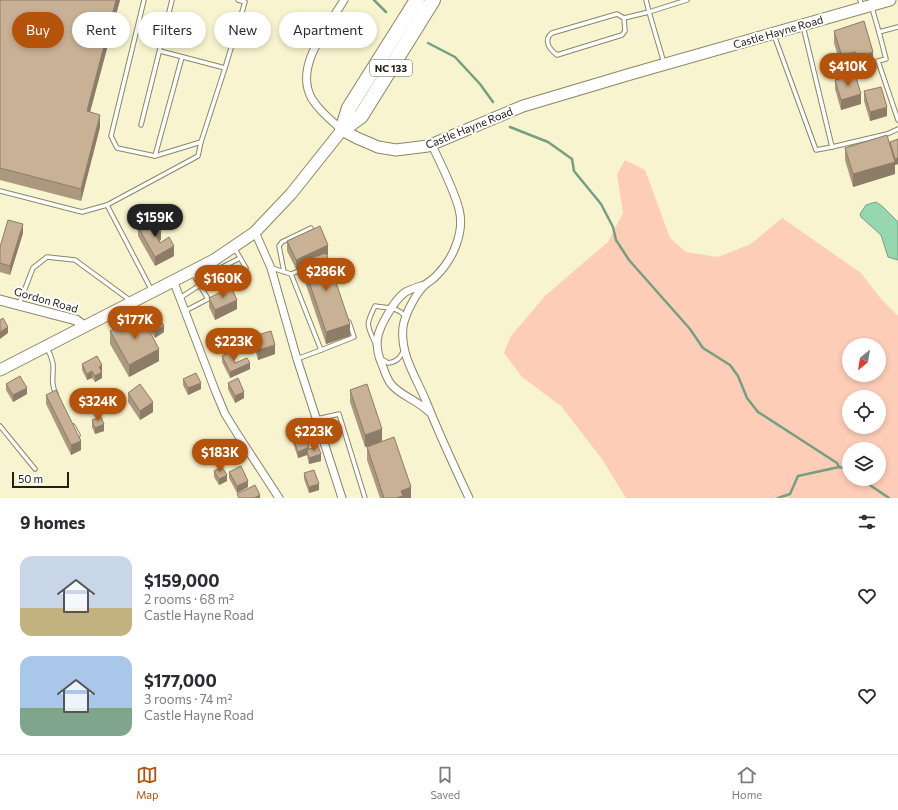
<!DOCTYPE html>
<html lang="en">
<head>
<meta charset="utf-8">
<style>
  body { margin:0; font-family:Commissioner,sans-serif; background:#f2f2f3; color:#2b2b33; height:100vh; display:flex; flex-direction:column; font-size:15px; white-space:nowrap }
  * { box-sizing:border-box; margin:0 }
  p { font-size:13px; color:#7c7c81 }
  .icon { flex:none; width:22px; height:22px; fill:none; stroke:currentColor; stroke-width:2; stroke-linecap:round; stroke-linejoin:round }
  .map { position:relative; height:498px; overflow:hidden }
  .sheet { display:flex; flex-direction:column; background:#fff; flex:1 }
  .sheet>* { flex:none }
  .top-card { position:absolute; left:12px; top:12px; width:400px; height:36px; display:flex; gap:8px }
  .needle { width:26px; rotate:210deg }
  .controls { position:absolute; left:842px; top:338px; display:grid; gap:8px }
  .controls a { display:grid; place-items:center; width:44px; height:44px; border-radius:50%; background:#fff; box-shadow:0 2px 6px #0003; font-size:20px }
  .scale { position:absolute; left:12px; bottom:10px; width:57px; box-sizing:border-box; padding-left:4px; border:2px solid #232113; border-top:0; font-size:11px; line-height:14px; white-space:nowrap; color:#232113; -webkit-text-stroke:3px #fff; paint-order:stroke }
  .price { position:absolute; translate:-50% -34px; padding:0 9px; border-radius:14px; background:#b45309; color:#fff; font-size:13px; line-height:26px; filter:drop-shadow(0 1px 2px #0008) }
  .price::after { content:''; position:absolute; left:50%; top:24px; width:12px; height:9px; margin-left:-6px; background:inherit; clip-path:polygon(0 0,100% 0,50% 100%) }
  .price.selected { background:#222; color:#fff }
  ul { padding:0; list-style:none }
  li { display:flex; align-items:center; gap:12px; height:100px; padding:0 20px }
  li span { display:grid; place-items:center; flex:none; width:112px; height:80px; border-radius:12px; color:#555 }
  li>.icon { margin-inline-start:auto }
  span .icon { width:48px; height:48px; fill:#fffc; stroke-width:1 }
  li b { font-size:17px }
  h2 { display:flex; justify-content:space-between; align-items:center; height:48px; padding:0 20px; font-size:17px }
  .chip { padding:0 14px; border-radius:18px; background:#fff; box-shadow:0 2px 6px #0003; font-size:14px; line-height:36px }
  .chip.selected { background:#b45309; color:#fff }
  .dock { display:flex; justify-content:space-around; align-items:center; height:56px; border-top:1px solid #e1e1e2; background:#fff; font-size:11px; color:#7c7c81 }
  .dock a { display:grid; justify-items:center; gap:2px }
  .dock .selected { color:#b45309 }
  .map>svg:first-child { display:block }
  .green { fill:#fdcdb7; fill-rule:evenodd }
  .water { fill:#96d6b0; stroke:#74a081 }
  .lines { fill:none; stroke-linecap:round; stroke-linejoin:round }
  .stream { stroke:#74a081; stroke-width:2.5 }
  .service-casing { stroke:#8b8765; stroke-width:5.5 }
  .minor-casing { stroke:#8b8765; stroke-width:9 }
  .tertiary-casing { stroke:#8b8765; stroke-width:11 }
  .secondary-casing { stroke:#8b8765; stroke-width:13 }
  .motorway-casing { stroke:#8b8765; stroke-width:16 }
  .service { stroke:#fff; stroke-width:3.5 }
  .minor { stroke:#fff; stroke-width:7 }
  .tertiary { stroke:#fff; stroke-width:9 }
  .secondary { stroke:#fff; stroke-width:11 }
  .motorway { stroke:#fff; stroke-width:14 }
  .wall { fill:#ac987f }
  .shaded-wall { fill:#8c7c68 }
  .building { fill:#c8b194; stroke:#8c7c68 }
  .labels { text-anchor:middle; stroke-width:4; stroke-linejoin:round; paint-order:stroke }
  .shield { fill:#fff; stroke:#65645a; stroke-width:1 }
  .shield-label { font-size:10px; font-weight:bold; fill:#232113 }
  .street-label { font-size:11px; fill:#232113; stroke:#fff }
</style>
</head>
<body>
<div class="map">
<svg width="898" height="498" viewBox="0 0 898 498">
  <rect width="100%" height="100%" fill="#f8f4cf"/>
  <!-- green -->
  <path class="green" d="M625,160l20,10 25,68 16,14 32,5 33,-13 31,-26 79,55 20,26 17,17v182h-272l-24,-39 -41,-53 -39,-29 -18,-24 7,-17 35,-41 62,-53 15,-29 -6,-39zM849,345h30v30h-30zM849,397h30v30h-30zM849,449h30v30h-30z"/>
  <!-- water -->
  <path class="water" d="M876,202l6,4 16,16v38l-10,-3 -7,-22 -20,-18 -1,-3 6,-9z"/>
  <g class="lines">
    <!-- stream -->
    <g class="stream">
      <path d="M374,0l12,12"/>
      <path d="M428,43l27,14 25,27 13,18"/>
      <path d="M510,127l38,15 24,17 2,12 27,33 12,23 3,13 13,20 61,69 13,19 27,17 8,11 9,22 11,14 79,51 2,4"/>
      <path d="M861,479l28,19"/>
      <path d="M778,498l12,-4 8,-18 41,-9 5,1 5,3"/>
    </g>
    <!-- service casing -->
    <g class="service-casing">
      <g id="service">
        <path d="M144,0l-33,136 6,12 38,8 46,-14 -3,14 -91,49 45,86"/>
        <path d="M646,0l3,12 38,-12"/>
        <path d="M860,0l2,7"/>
        <path d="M872,8l7,24"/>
        <path d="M624,18l1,13 -3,4 -65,20c-8,-6 -14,-15 -5,-22l65,-19 7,4 25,-6 15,51"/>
        <path d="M803,26l29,121 55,-13 11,-5"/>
        <path d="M898,27l-19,5 7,27 -8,2 20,59"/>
        <path d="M774,35l42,115 16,-3"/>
        <path d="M160,51l65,17 -24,74"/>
        <path d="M225,68l20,-66 -7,-2"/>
        <path d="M141,125l31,-125"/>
        <path d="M155,156l27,-99"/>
        <path d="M0,191l82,21 25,-7"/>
        <path d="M272,268l19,6 30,76 -24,9"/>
        <path d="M284,272l-5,-26 3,-4 29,-14"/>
        <path d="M291,274l15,-6"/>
        <path d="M200,285l9,3 37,-20 -11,-19"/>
        <path d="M180,298l20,-13 3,-7 4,-3 33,-17"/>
        <path d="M19,304l14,-36 14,-11 28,3 56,41"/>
        <path d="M185,311l23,-12 -16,-27"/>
        <path d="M376,345c-9,-20 -11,-19 -1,-39 11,2 24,1 30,11"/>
        <path d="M47,348c3,5 5,11 6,16 1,12 -3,18 3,30"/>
        <path d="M321,350l33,-13 -5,-15"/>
        <path d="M382,359l6,4c9,-1 12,-5 16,-13"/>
        <path d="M317,419l22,-5 26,84"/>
        <path d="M0,426l35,43"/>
        <path d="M73,426l5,9"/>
      </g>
    </g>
    <!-- minor casing -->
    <g class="minor-casing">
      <g id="minor">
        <path d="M342,130c-10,-9 -22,-18 -30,-31 -19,-32 16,-72 32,-99"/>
        <path d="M432,145c9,20 21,42 27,64 6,23 -6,50 -22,66 -3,4 -8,6 -12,10 -9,8 -20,29 -22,42 -3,28 13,50 23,74 13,33 28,65 43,97"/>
        <path d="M255,232l16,36 26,91 45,139"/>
        <path d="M173,280l42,110 10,24 13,21 41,63"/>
        <path d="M424,285c-6,2 -14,4 -20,8 -6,5 -11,12 -15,19 -13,21 -16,33 -6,55 2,6 4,12 8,17 8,11 26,16 37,27"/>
      </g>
    </g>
    <!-- tertiary casing -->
    <g class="tertiary-casing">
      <path id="tertiary" d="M0,300l76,20 8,6"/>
    </g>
    <!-- secondary casing -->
    <g class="secondary-casing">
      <path id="secondary" d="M0,370l214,-110 41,-28 36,-38 51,-64 15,8 21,9 18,3 32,-4 95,-40 111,-33 256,-73"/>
    </g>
    <!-- motorway casing -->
    <g class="motorway-casing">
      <g id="motorway">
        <path d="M342,130l19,-14 72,-116"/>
        <path d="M342,130l7,-22 68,-108"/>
      </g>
    </g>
    <!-- service -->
    <use href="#service" class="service"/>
    <!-- minor -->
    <use href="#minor" class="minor"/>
    <!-- tertiary -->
    <use href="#tertiary" class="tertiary"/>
    <!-- secondary -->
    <use href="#secondary" class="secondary"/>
    <!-- motorway -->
    <use href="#motorway" class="motorway"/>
  </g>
  <!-- wall -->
  <g class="wall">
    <path d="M0,0h120l-30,112 10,15 -19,74 -81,-21z"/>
    <path d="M834,31l39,33 -16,5 -2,-5 -6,2v5l-6,2 -9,-30z"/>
    <path d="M835,80l26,24 -20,6 -6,-21z"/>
    <path d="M864,91l23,25 -17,5 -6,-20z"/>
    <path d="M898,139v25l-3,1v9l-42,13 -8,-27v-12l45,-4v-2z"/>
    <path d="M138,227l23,13 -2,1 1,2 14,13 -19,10 -17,-30z"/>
    <path d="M23,233l-13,42 -10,-3v-25z"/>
    <path d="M287,241l41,14h-1l23,81 -24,8 -24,-71v-6l-6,2 -9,-18z"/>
    <path d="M209,298l28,11 -22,11 -6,-13z"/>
    <path d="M143,313l21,19 -9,6 -9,-13 13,36 -30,16 -19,-33v-13l33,-13z"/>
    <path d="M254,336l21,18 -17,6 -4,-14z"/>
    <path d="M222,356l13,7 15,6 -20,9 -8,-16z"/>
    <path d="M82,364l20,1v13l-7,4 -3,-4 -5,2 -5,-10z"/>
    <path d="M183,379l18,10 -13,6 -5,-10z"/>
    <path d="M228,383l16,15 -9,5 -7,-14z"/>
    <path d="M6,384l21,10 -14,8 -7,-12z"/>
    <path d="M350,390l32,52 29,56h-31l-13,-38v-13l15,-5 -17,5 -15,-45z"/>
    <path d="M128,393l25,19 -13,8 -12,-18z"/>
    <path d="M46,395l35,55 -10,5 -25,-51z"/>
    <path d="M92,420l12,11 -9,3 -3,-7z"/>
    <path d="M292,434l17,15 12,12 -12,3 -2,-9 -9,3 -6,-18z"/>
    <path d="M214,471l13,10 -8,4 -5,-8z"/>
    <path d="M229,472l19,15 -11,6 -8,-15z"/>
    <path d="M304,473l15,17 -10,3 -5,-14z"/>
  </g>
  <!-- shaded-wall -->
  <g class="shaded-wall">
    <path d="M116,0h4l-33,123v-12z"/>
    <path d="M855,52v12l-6,2v5l-6,2v-13l5,-6z"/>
    <path d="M873,52v12l-16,5v-12z"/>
    <path d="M861,94v10l-20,6v-10z"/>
    <path d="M887,107v9l-17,5v-9z"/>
    <path d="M100,115v12l-19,74v-12z"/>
    <path d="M898,158v6l-3,1v9l-42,13v-13l42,-12v-3z"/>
    <path d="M23,224v9l-13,42v-9z"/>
    <path d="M161,231v9l-6,3v-9z"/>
    <path d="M328,245v10l-24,11 -2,-5v6l-6,2v-9z"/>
    <path d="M174,246v10l-19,10v-9z"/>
    <path d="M237,300v9l-22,11v-10z"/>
    <path d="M350,324v12l-24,8v-12z"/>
    <path d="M164,326v6l-9,6v-6z"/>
    <path d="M8,327v6l-8,6v-7z"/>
    <path d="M275,345v9l-17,6v-10z"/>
    <path d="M159,349v12l-30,16v-12z"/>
    <path d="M250,363v6l-20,9v-6z"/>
    <path d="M102,365v7l-3,1v-6z"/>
    <path d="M92,371v7l-5,2v-6z"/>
    <path d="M102,372v6l-7,4v-6z"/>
    <path d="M201,383v6l-13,6v-7z"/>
    <path d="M27,388v6l-14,8v-7z"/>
    <path d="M244,392v6l-9,5v-7z"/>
    <path d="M153,402v10l-13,8v-9z"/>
    <path d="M104,424v7l-9,3v-6z"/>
    <path d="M382,429v13l-17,5v-12z"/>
    <path d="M81,441v9l-10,5v-10z"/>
    <path d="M309,447v7l-2,-4v5l-9,3v-6z"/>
    <path d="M321,454v7l-12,3v-6z"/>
    <path d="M227,475v6l-8,4v-6z"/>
    <path d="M248,481v6l-11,6v-7z"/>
    <path d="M319,484v6l-10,3v-6z"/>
    <path d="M411,487v11h-15l5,-7z"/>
    <path d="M260,495v3h-6z"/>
  </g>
  <!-- building -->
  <g class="building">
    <path d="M0,0h116l-29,111 13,4 -19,74 -81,-21z"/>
    <path d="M864,21l9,31 -16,5 -2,-5 -7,2 1,5 -6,1 -9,-29z"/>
    <path d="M855,74l6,20 -20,6 -6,-20z"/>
    <path d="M881,87l6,20 -17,5 -6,-21z"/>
    <path d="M887,135l8,27 -42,12 -8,-26z"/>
    <path d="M898,139v19l-3,1 -5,-17z"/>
    <path d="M154,218l7,13 -6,3 5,9 9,-6 5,9 -19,11 -17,-30z"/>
    <path d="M8,220l15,4 -13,42 -10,-3v-16z"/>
    <path d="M320,226l8,19 -32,15 -9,-19z"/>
    <path d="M326,253l24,71 -24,8 -24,-71z"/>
    <path d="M231,287l6,13 -22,10 -6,-12z"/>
    <path d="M152,307l12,19 -9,6 -12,-19z"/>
    <path d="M141,315l18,34 -30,16 -19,-34z"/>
    <path d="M3,318l5,9 -8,5v-12z"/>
    <path d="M271,331l4,14 -17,5 -4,-14z"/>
    <path d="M230,352l5,11 12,-5 3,5 -20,9 -8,-16z"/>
    <path d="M97,356l5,9 -3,2 3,5 -7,4 -3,-5 -5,3 -5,-10z"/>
    <path d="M196,373l5,10 -13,5 -5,-9z"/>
    <path d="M20,376l7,12 -14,7 -7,-11z"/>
    <path d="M238,378l6,14 -9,4 -7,-13z"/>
    <path d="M140,384l13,18 -13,9 -12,-18z"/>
    <path d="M367,384l15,45 -17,6 -15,-45z"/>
    <path d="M56,390l25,51 -10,4 -25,-50z"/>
    <path d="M101,417l3,7 -9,4 -3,-8z"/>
    <path d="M303,430l6,17 -11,5 -6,-18z"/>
    <path d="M394,437l17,50 -10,4 2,5 -7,2h-12l-17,-51z"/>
    <path d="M318,446l3,8 -12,4 -2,-8z"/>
    <path d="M241,466l7,15 -11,5 -8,-14z"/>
    <path d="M222,467l5,8 -8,4 -5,-8z"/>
    <path d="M314,470l5,14 -10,3 -5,-14z"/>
    <path d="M255,485l5,10 -6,3h-15l-2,-4z"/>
  </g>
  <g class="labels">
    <!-- shield labels -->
    <rect class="shield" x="370" y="60" width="42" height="16" rx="3"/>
    <g class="shield-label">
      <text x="391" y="72">NC 133</text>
    </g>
    <!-- street labels -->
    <g class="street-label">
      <text transform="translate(778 32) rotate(-16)" y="4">Castle Hayne Road</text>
      <text transform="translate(469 128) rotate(-22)" y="4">Castle Hayne Road</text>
      <text transform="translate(46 300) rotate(16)" y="4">Gordon Road</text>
    </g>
  </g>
</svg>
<div class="controls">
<a><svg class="needle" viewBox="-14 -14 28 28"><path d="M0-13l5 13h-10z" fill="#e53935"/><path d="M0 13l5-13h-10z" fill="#7c7c81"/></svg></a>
<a><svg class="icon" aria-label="locate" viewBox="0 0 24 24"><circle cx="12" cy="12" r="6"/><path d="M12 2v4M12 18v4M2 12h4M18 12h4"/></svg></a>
<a><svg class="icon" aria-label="layers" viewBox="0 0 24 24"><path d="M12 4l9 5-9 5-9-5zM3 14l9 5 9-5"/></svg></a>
</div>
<div class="scale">50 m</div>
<b class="price" style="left:848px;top:87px">$410K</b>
<b class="price selected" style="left:155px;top:238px">$159K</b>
<b class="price" style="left:326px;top:292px">$286K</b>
<b class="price" style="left:223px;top:299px">$160K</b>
<b class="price" style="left:135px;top:340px">$177K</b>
<b class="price" style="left:234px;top:362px">$223K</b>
<b class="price" style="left:98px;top:422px">$324K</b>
<b class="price" style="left:314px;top:452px">$223K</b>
<b class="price" style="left:220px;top:473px">$183K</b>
<div class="top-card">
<a class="chip selected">Buy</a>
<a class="chip">Rent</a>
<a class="chip">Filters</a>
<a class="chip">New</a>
<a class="chip">Apartment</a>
</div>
</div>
<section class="sheet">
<h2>9 homes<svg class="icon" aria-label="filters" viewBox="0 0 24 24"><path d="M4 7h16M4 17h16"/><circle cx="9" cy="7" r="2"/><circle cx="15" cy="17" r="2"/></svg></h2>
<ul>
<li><span style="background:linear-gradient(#c9d6e8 65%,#c2b280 0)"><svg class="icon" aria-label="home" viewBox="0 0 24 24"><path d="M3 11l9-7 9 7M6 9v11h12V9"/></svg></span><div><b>$159,000</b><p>2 rooms · 68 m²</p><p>Castle Hayne Road</p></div><svg class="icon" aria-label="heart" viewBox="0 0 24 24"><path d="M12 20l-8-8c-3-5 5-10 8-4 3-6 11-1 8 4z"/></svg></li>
<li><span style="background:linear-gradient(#a9c7e8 65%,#7fa58c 0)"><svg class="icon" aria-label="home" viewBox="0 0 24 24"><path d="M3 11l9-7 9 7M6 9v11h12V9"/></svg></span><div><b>$177,000</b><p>3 rooms · 74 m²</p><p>Castle Hayne Road</p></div><svg class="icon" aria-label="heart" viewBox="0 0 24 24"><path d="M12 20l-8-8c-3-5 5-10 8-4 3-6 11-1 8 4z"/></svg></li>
</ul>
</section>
<nav class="dock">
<a class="selected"><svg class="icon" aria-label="map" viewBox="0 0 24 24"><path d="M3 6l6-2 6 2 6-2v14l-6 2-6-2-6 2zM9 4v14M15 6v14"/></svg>Map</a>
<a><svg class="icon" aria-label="saved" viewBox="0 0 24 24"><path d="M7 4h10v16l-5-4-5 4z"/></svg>Saved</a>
<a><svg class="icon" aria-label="home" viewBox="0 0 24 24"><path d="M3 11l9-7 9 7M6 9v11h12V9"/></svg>Home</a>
</nav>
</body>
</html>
